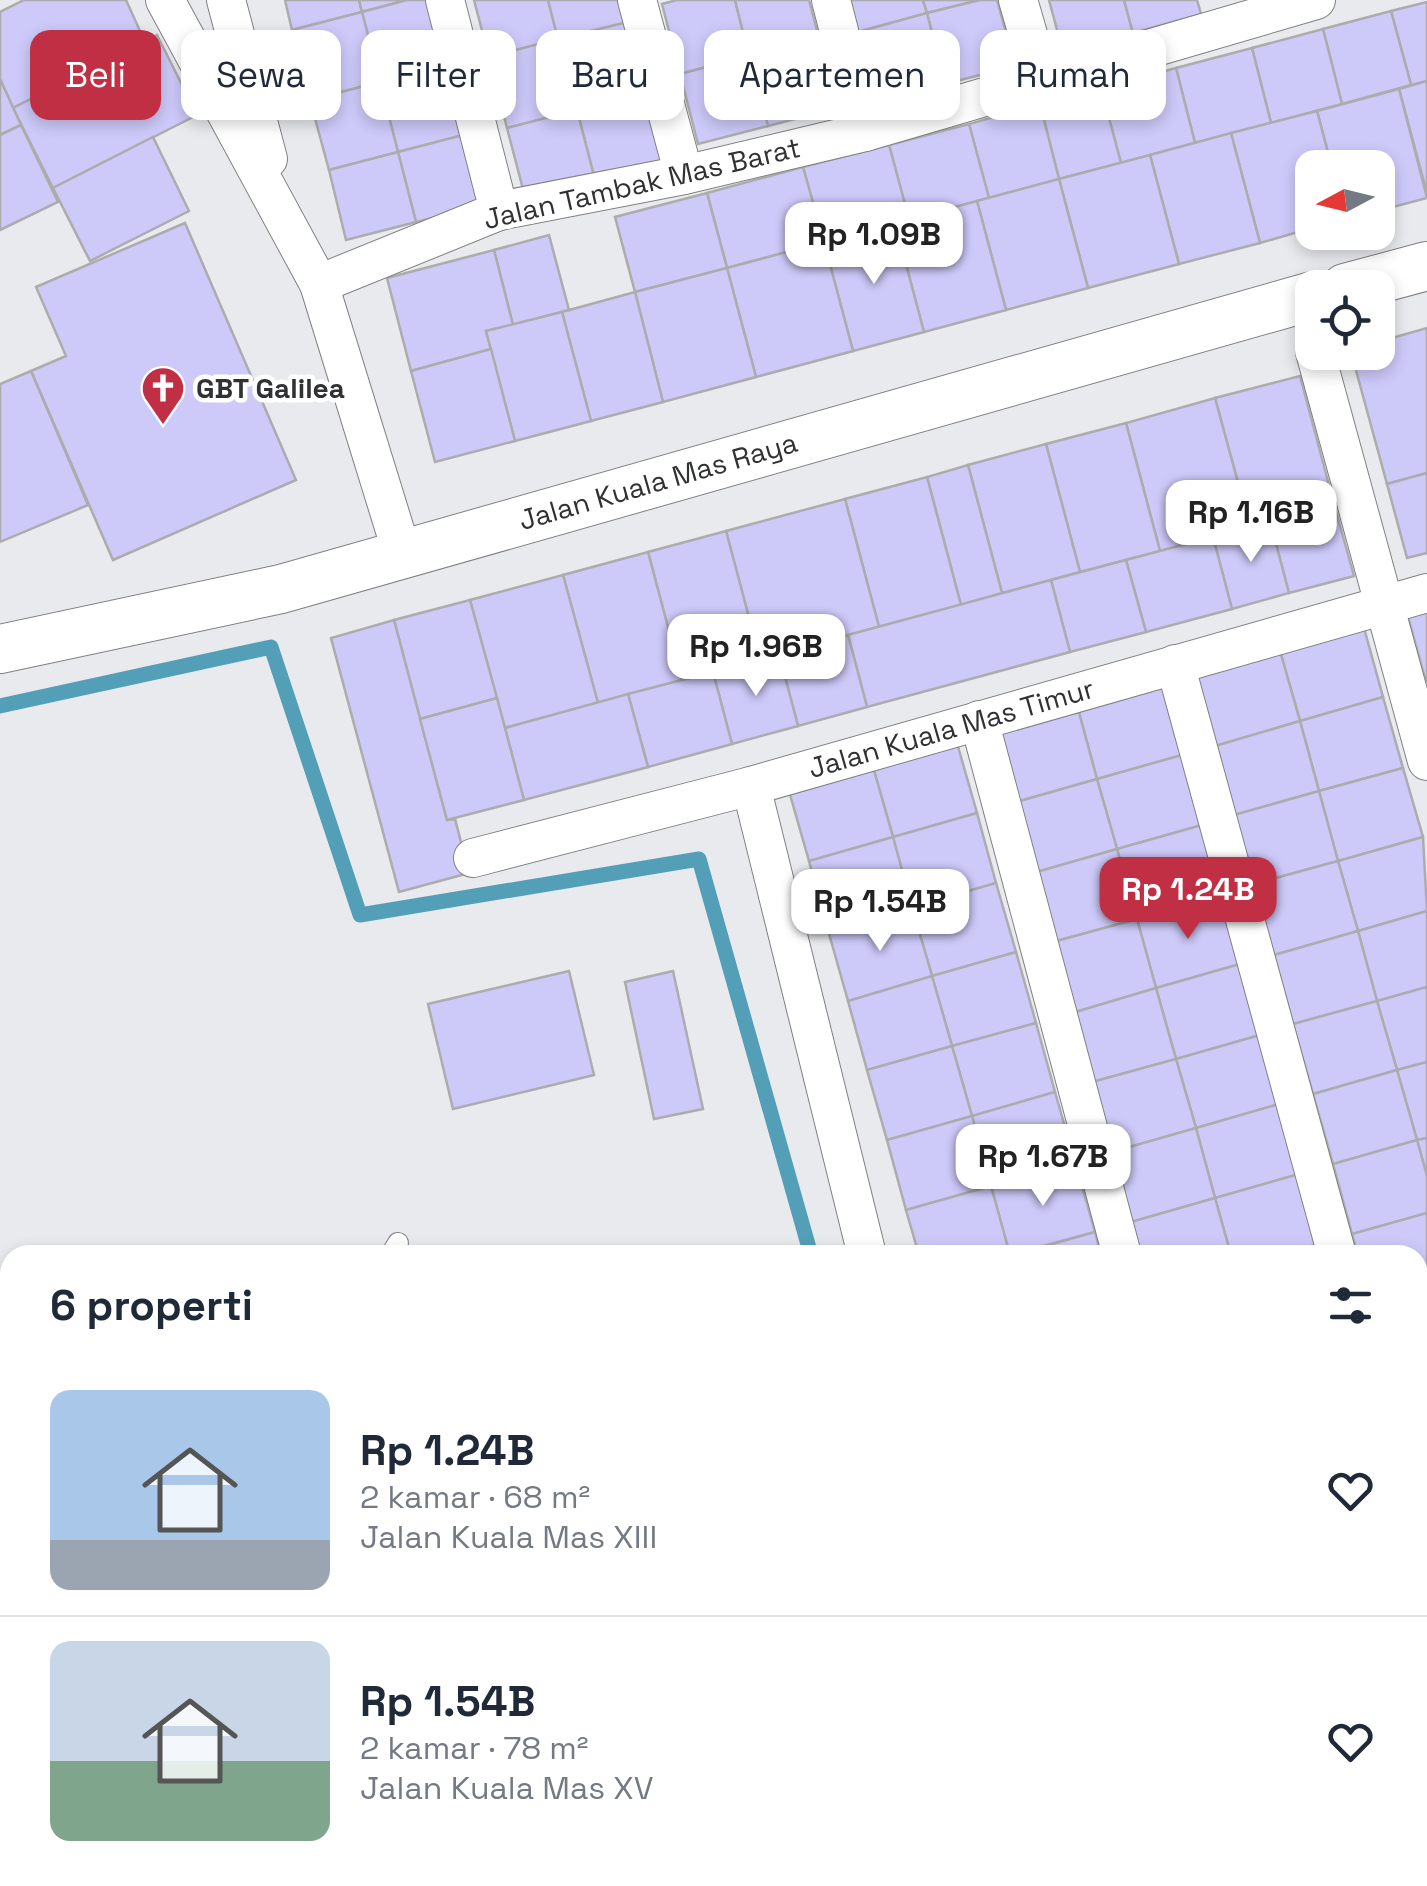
<!DOCTYPE html>
<html lang="id">
<head>
<meta charset="utf-8">
<style>
  body { margin:0; font-family:"Space Grotesk",sans-serif; background:#f2f2f3; color:#1f2937; height:100vh; display:flex; flex-direction:column; font-size:38px; white-space:nowrap }
  * { box-sizing:border-box; margin:0 }
  p { font-size:32px; color:#747a83 }
  .icon { flex:none; width:55px; height:55px; fill:none; stroke:currentColor; stroke-width:2; stroke-linecap:round; stroke-linejoin:round }
  .map { position:relative; flex:1; overflow:hidden }
  .side { position:absolute; left:0px; top:1245px; width:1428px; height:642px; display:flex; flex-direction:column; background:#fff; border-radius:30px 30px 0 0; box-shadow:0 5px 15px #0003 }
  .side>* { flex:none }
  .banner { position:absolute; left:30px; top:30px; width:1368px; height:90px; display:flex; gap:20px }
  .needle { width:65px; rotate:263deg }
  .tools { position:absolute; left:1295px; top:150px; display:grid; gap:20px }
  .tools a { display:grid; place-items:center; width:100px; height:100px; border-radius:20px; background:#fff; box-shadow:0 5px 15px #0003; font-size:50px }
  .price { position:absolute; translate:-50% -85px; padding:0 22px; border-radius:20px; background:#fff; color:#222; font-size:32px; line-height:65px; filter:drop-shadow(0 2px 5px #0008) }
  .price::after { content:''; position:absolute; left:50%; top:60px; width:30px; height:22px; margin-left:-15px; background:inherit; clip-path:polygon(0 0,100% 0,50% 100%) }
  .price.active { background:#c02f43; color:#fff }
  ul { padding:0; list-style:none }
  li { display:flex; align-items:center; gap:30px; height:250px; padding:0 50px }
  li+li { border-top:2px solid #e0e1e3 }
  li span { display:grid; place-items:center; flex:none; width:280px; height:200px; border-radius:20px; color:#555 }
  li>.icon { margin-inline-start:auto }
  span .icon { width:120px; height:120px; fill:#fffc; stroke-width:1 }
  li b { font-size:42px }
  h2 { display:flex; justify-content:space-between; align-items:center; height:120px; padding:0 50px; font-size:42px }
  .pill { padding:0 35px; border-radius:20px; background:#fff; box-shadow:0 5px 15px #0003; font-size:35px; line-height:90px }
  .pill.active { background:#c02f43; color:#fff }
  .map>svg:first-child { display:block }
  .lines { fill:none; stroke-linecap:round; stroke-linejoin:round }
  .stream { stroke:#549fb8; stroke-width:15 }
  .building { fill:#cdc9f9; stroke:#acacaf; stroke-width:2.5 }
  .service-casing { stroke:#808183; stroke-width:22 }
  .minor-casing { stroke:#808183; stroke-width:40 }
  .tertiary-casing { stroke:#808183; stroke-width:50 }
  .service { stroke:#fff; stroke-width:20 }
  .minor { stroke:#fff; stroke-width:38 }
  .tertiary { stroke:#fff; stroke-width:48 }
  .labels { text-anchor:middle; stroke-width:9; stroke-linejoin:round; paint-order:stroke }
  .street-label { font-size:28px; fill:#303132; stroke:#fff }
  .poi-label { font-size:28px; font-weight:bold; fill:#303132; stroke:#fff; text-anchor:start }
</style>
</head>
<body>
<div class="map">
<svg width="1427" height="1886" viewBox="0 0 1427 1886">
  <rect width="100%" height="100%" fill="#e9eaed"/>
  <g class="lines">
    <!-- stream -->
    <g class="stream">
      <path d="M0,706l271,-59 89,268 339,-56 112,396"/>
      <path d="M985,1878l3,8"/>
    </g>
  </g>
  <!-- building -->
  <g class="building">
    <path d="M24,0h102l19,42 -132,66 -13,-29v-67z"/>
    <path d="M285,0h74l3,12 -70,18z"/>
    <path d="M359,0h48l-45,12z"/>
    <path d="M407,0h26l16,64 -69,18 -18,-70z"/>
    <path d="M474,0h74l10,39 -69,18z"/>
    <path d="M548,0h74l6,22 -70,17z"/>
    <path d="M677,0h58l14,56 -69,18 -18,-70z"/>
    <path d="M735,0h74l10,38 -70,18z"/>
    <path d="M850,0h73l4,13 -69,19z"/>
    <path d="M923,0h57l-53,13z"/>
    <path d="M980,0h17l18,66 -70,18 -18,-71z"/>
    <path d="M1049,0h75l9,33 -70,19z"/>
    <path d="M1124,0h73l4,14 -68,19z"/>
    <path d="M1427,2v79l-16,4 -20,-74z"/>
    <path d="M1391,11l20,74 -69,19 -19,-75z"/>
    <path d="M362,12l18,70 -70,18 -18,-70z"/>
    <path d="M927,13l18,71 -69,18 -18,-70z"/>
    <path d="M628,22l17,70 -68,18 -19,-71z"/>
    <path d="M1323,29l19,75 -71,19 -19,-75z"/>
    <path d="M157,35l40,80 -144,73 -40,-80z"/>
    <path d="M819,38l18,70 -69,18 -19,-70z"/>
    <path d="M558,39l19,71 -70,18 -18,-71z"/>
    <path d="M1252,48l19,75 -76,20 -19,-75z"/>
    <path d="M749,56l19,70 -70,18 -18,-70z"/>
    <path d="M449,64l18,70 -69,18 -18,-70z"/>
    <path d="M1176,68l19,75 -74,20 -20,-75z"/>
    <path d="M0,79l21,46 -21,10z"/>
    <path d="M1427,81v112l-28,-104z"/>
    <path d="M380,82l18,70 -69,18 -19,-70z"/>
    <path d="M1101,88l20,75 -62,16 -19,-75z"/>
    <path d="M1399,89l28,109 -49,13v-43h-46l-15,-57z"/>
    <path d="M645,92l19,70 -69,18 -18,-70z"/>
    <path d="M1040,104l19,75 -70,19 -20,-74z"/>
    <path d="M577,110l18,70 -70,17 -18,-69z"/>
    <path d="M1317,111l15,57h-20v60l-52,15 -29,-110z"/>
    <path d="M969,124l20,74 -80,21 -20,-74z"/>
    <path d="M21,125l37,77 -58,28v-95z"/>
    <path d="M1231,133l29,110 -81,21 -29,-109z"/>
    <path d="M467,134l18,71 -69,17 -18,-70z"/>
    <path d="M153,137l36,74 -99,50 -37,-73z"/>
    <path d="M889,145l20,74 -85,23 -21,-75z"/>
    <path d="M398,152l18,70 -70,18 -17,-70z"/>
    <path d="M1150,155l29,109 -91,24 -29,-109z"/>
    <path d="M803,167l21,75 -97,26 -20,-75z"/>
    <path d="M1059,179l29,109 -82,22 -29,-109z"/>
    <path d="M707,193l20,75 -92,24 -20,-75z"/>
    <path d="M977,201l29,109 -82,22 -29,-109z"/>
    <path d="M185,223l111,257 -183,80 -82,-189 35,-15 -30,-69z"/>
    <path d="M895,223l29,109 -71,19 -29,-109z"/>
    <path d="M549,235l20,75 -56,15 -19,-75z"/>
    <path d="M824,242l29,109 -97,26 -29,-109z"/>
    <path d="M494,250l19,75 -27,6 5,18 -80,22 -24,-93z"/>
    <path d="M727,268l29,109 -93,25 -28,-110z"/>
    <path d="M635,292l28,110 -72,19 -29,-109z"/>
    <path d="M562,312l29,109 -76,20 -29,-110z"/>
    <path d="M1427,328v145l-40,11 -36,-132h27v-10z"/>
    <path d="M491,349l24,92 -80,21 -24,-91z"/>
    <path d="M31,371l57,134 -88,37v-158z"/>
    <path d="M1300,376l34,128 -84,23 -35,-129z"/>
    <path d="M1215,398l35,129 -90,24 -34,-128z"/>
    <path d="M1126,423l34,128 -80,21 -34,-128z"/>
    <path d="M1046,444l34,128 -78,21 -34,-128z"/>
    <path d="M968,465l34,128 -41,12 -34,-128z"/>
    <path d="M1427,473v80l-20,5 -20,-74z"/>
    <path d="M927,477l34,128 -82,22 -34,-128z"/>
    <path d="M845,499l34,128 -119,32 -34,-128z"/>
    <path d="M1334,504l20,72 -65,17 -19,-72z"/>
    <path d="M1270,521l19,72 -57,16 -19,-72z"/>
    <path d="M726,531l34,128 -78,21 -34,-128z"/>
    <path d="M1213,537l19,72 -86,23 -20,-72z"/>
    <path d="M648,552l34,128 -84,23 -35,-128z"/>
    <path d="M1126,560l20,72 -76,20 -19,-72z"/>
    <path d="M563,575l35,128 -93,25 -35,-128z"/>
    <path d="M1051,580l19,72 -203,55 -19,-72z"/>
    <path d="M470,600l27,98 -77,21 -26,-99z"/>
    <path d="M1427,608v74h-1l-19,-69z"/>
    <path d="M394,620l53,200 8,-1 14,54 -70,19 -68,-254z"/>
    <path d="M1364,628l19,69 -83,24 -20,-70z"/>
    <path d="M848,635l19,72 -69,19 -19,-72z"/>
    <path d="M1280,651l20,70 -85,25 -20,-71z"/>
    <path d="M779,654l19,72 -66,18 -19,-72z"/>
    <path d="M713,672l19,72 -84,23 -20,-73z"/>
    <path d="M1162,686l20,69 -85,24 -19,-70z"/>
    <path d="M628,694l20,73 -124,33 -19,-72z"/>
    <path d="M1383,697l20,71 -84,23 -19,-70z"/>
    <path d="M497,698l27,102 -77,20 -27,-101z"/>
    <path d="M1078,709l19,70 -84,24 -19,-70z"/>
    <path d="M1300,721l19,70 -85,24 -19,-69z"/>
    <path d="M957,743l20,70 -84,24 -20,-70z"/>
    <path d="M1182,755l20,70 -85,24 -20,-70z"/>
    <path d="M873,767l20,70 -84,24 -20,-70z"/>
    <path d="M1403,768l20,69 -85,24 -19,-70z"/>
    <path d="M1097,779l20,70 -84,24 -20,-70z"/>
    <path d="M1319,791l19,70 -84,23 -20,-69z"/>
    <path d="M977,813l19,70 -84,24 -19,-70z"/>
    <path d="M1202,825l19,70 -84,24 -20,-70z"/>
    <path d="M893,837l19,70 -84,23 -19,-69z"/>
    <path d="M1423,837l4,74 -69,20 -20,-70z"/>
    <path d="M1117,849l20,70 -84,23 -20,-69z"/>
    <path d="M1338,861l20,70 -84,24 -20,-71z"/>
    <path d="M996,883l20,69 -84,24 -20,-69z"/>
    <path d="M1221,895l19,69 -84,24 -19,-69z"/>
    <path d="M912,907l20,69 -84,25 -20,-71z"/>
    <path d="M1427,911v76l-50,14 -19,-70z"/>
    <path d="M1137,919l19,69 -84,25 -19,-71z"/>
    <path d="M1358,931l19,70 -84,23 -19,-69z"/>
    <path d="M1016,952l20,71 -84,23 -20,-70z"/>
    <path d="M1240,964l20,71 -84,24 -20,-71z"/>
    <path d="M569,971l25,104 -141,34 -25,-105z"/>
    <path d="M673,971l30,138 -49,10 -29,-137z"/>
    <path d="M932,976l20,70 -85,24 -19,-69z"/>
    <path d="M1427,987v75l-30,8 -20,-69z"/>
    <path d="M1156,988l20,71 -84,23 -20,-69z"/>
    <path d="M1377,1001l20,69 -84,24 -20,-70z"/>
    <path d="M1036,1023l19,69 -83,24 -20,-70z"/>
    <path d="M1260,1035l19,69 -83,24 -20,-69z"/>
    <path d="M952,1046l20,70 -85,24 -20,-70z"/>
    <path d="M1176,1059l20,69 -84,24 -20,-70z"/>
    <path d="M1427,1062v76l-10,2 -20,-70z"/>
    <path d="M1397,1070l20,70 -84,24 -20,-70z"/>
    <path d="M1055,1092l20,70 -84,24 -19,-70z"/>
    <path d="M1279,1104l20,70 -84,24 -19,-70z"/>
    <path d="M972,1116l19,70 -85,24 -19,-70z"/>
    <path d="M1196,1128l19,70 -84,24 -19,-70z"/>
    <path d="M1427,1138v38l-10,-36z"/>
    <path d="M1417,1140l10,36v37l-75,21 -19,-70z"/>
    <path d="M1075,1162l20,70 -85,23 -19,-69z"/>
    <path d="M1299,1174l20,70 -40,11h-48l-16,-57z"/>
    <path d="M991,1186l19,69h-91l-13,-45z"/>
    <path d="M1215,1198l16,57h-91l-9,-33z"/>
    <path d="M1427,1213v75l-9,2v-35h-60l-6,-21z"/>
    <path d="M1095,1232l6,23h-88z"/>
    <path d="M1319,1244l3,11h-43z"/>
    <path d="M1427,1288v75l-9,3v-76z"/>
    <path d="M1427,1363v75l-9,3v-75z"/>
    <path d="M1427,1438v62l-9,-33v-26z"/>
    <path d="M1427,1656v76l-9,2v-75z"/>
    <path d="M1427,1732v75l-9,3v-76z"/>
    <path d="M1427,1807v75l-18,4 -2,-8h11v-68z"/>
    <path d="M1092,1878h91l3,8h-91z"/>
    <path d="M1215,1878h59l3,8h-91z"/>
    <path d="M1316,1878h91l2,8h-91z"/>
  </g>
  <g class="lines">
    <!-- service casing -->
    <g class="service-casing">
      <g id="service">
        <path d="M391,1255l7,-12"/>
        <path d="M0,1537l10,-1"/>
      </g>
    </g>
    <!-- minor casing -->
    <g class="minor-casing">
      <g id="minor">
        <path d="M165,0l154,284 83,269"/>
        <path d="M226,0l42,159"/>
        <path d="M445,0l54,211"/>
        <path d="M637,0l47,175"/>
        <path d="M831,0l34,132"/>
        <path d="M1018,0l24,82"/>
        <path d="M319,284l180,-73 185,-36 181,-43 451,-132"/>
        <path d="M1315,352l112,409"/>
        <path d="M1175,664l162,591"/>
        <path d="M979,720l143,535"/>
        <path d="M751,786l116,469"/>
        <path d="M473,858l278,-72 676,-193"/>
        <path d="M1418,1549l9,35"/>
        <path d="M1418,1623l9,-3"/>
        <path d="M1030,1878l2,8"/>
        <path d="M1291,1878l2,8"/>
      </g>
    </g>
    <!-- tertiary casing -->
    <g class="tertiary-casing">
      <g id="tertiary">
        <path d="M1345,288l82,-22"/>
        <path d="M0,649l281,-60 1031,-293"/>
      </g>
    </g>
    <!-- service -->
    <use href="#service" class="service"/>
    <!-- minor -->
    <use href="#minor" class="minor"/>
    <!-- tertiary -->
    <use href="#tertiary" class="tertiary"/>
  </g>
  <!-- icons -->
  <defs>
    <g id="church-pin" transform="scale(2.25)"><path d="M0 17L-7.5 6A9.5 9.5 0 1 1 7.5 6Z" fill="#c02f43" stroke="#fff"/><path d="M-1.2-6h2.4v3.5h3.3v2.4h-3.3V6h-2.4V-.1h-3.3v-2.4h3.3Z" fill="#fff"/></g>
  </defs>
  <g fill-rule="evenodd">
    <use href="#church-pin" x="163" y="388"/>
  </g>
  <g class="labels">
    <!-- street labels -->
    <g class="street-label">
      <text transform="translate(642 183) rotate(-13)" y="10">Jalan Tambak Mas Barat</text>
      <text transform="translate(658 481) rotate(-16)" y="10">Jalan Kuala Mas Raya</text>
      <text transform="translate(951 728) rotate(-16)" y="10">Jalan Kuala Mas Timur</text>
    </g>
    <!-- poi labels -->
    <g class="poi-label">
      <text x="196" y="398">GBT Galilea</text>
    </g>
  </g>
</svg>
<div class="tools">
<a><svg class="needle" viewBox="-14 -14 28 28"><path d="M0-13l5 13h-10z" fill="#e53935"/><path d="M0 13l5-13h-10z" fill="#747a83"/></svg></a>
<a><svg class="icon" aria-label="locate" viewBox="0 0 24 24"><circle cx="12" cy="12" r="6"/><path d="M12 2v4M12 18v4M2 12h4M18 12h4"/></svg></a>
</div>
<b class="price" style="left:874px;top:287px">Rp 1.09B</b>
<b class="price" style="left:1251px;top:565px">Rp 1.16B</b>
<b class="price" style="left:756px;top:699px">Rp 1.96B</b>
<b class="price active" style="left:1188px;top:942px">Rp 1.24B</b>
<b class="price" style="left:880px;top:954px">Rp 1.54B</b>
<b class="price" style="left:1043px;top:1209px">Rp 1.67B</b>
<div class="banner">
<a class="pill active">Beli</a>
<a class="pill">Sewa</a>
<a class="pill">Filter</a>
<a class="pill">Baru</a>
<a class="pill">Apartemen</a>
<a class="pill">Rumah</a>
</div>
<section class="side">
<h2>6 properti<svg class="icon" aria-label="filters" viewBox="0 0 24 24"><path d="M4 7h16M4 17h16"/><circle cx="9" cy="7" r="2"/><circle cx="15" cy="17" r="2"/></svg></h2>
<ul>
<li><span style="background:linear-gradient(#a9c7e8 75%,#9aa5b1 0)"><svg class="icon" aria-label="home" viewBox="0 0 24 24"><path d="M3 11l9-7 9 7M6 9v11h12V9"/></svg></span><div><b>Rp 1.24B</b><p>2 kamar · 68 m²</p><p>Jalan Kuala Mas XIII</p></div><svg class="icon" aria-label="heart" viewBox="0 0 24 24"><path d="M12 20l-8-8c-3-5 5-10 8-4 3-6 11-1 8 4z"/></svg></li>
<li><span style="background:linear-gradient(#c9d6e8 60%,#7fa58c 0)"><svg class="icon" aria-label="home" viewBox="0 0 24 24"><path d="M3 11l9-7 9 7M6 9v11h12V9"/></svg></span><div><b>Rp 1.54B</b><p>2 kamar · 78 m²</p><p>Jalan Kuala Mas XV</p></div><svg class="icon" aria-label="heart" viewBox="0 0 24 24"><path d="M12 20l-8-8c-3-5 5-10 8-4 3-6 11-1 8 4z"/></svg></li>
</ul>
</section>
</div>
</body>
</html>
